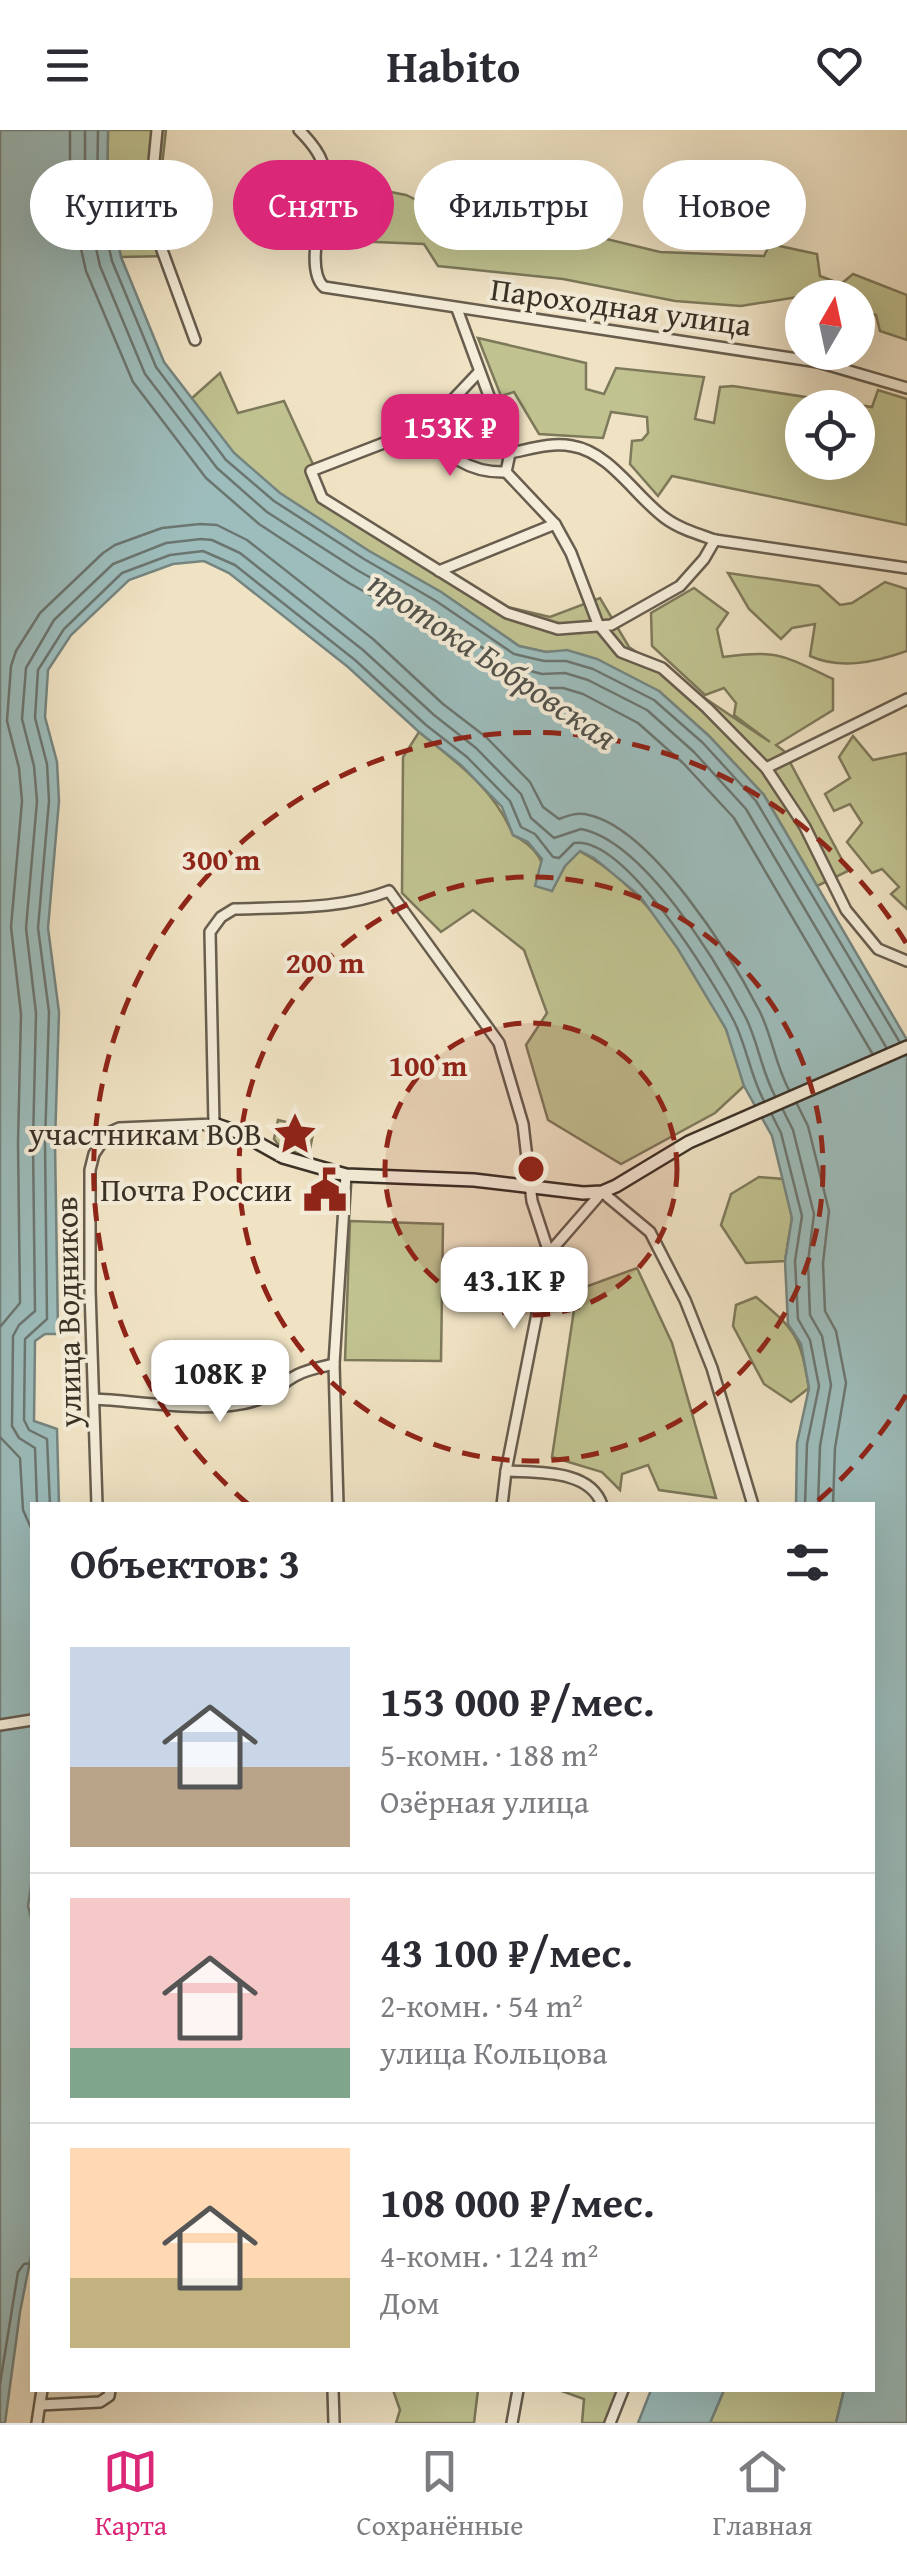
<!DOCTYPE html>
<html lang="ru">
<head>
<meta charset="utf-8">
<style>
  body { margin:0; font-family:"Gentium Book Plus",serif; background:#f7f7f7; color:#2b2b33; height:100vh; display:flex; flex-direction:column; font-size:38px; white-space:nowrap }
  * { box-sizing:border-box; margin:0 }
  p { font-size:32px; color:#7c7c81 }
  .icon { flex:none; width:55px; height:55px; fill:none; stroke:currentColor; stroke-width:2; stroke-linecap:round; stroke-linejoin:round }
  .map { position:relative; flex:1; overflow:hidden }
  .panel { position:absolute; left:30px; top:1372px; width:845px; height:890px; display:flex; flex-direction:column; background:#fff; border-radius:0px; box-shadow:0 10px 40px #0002 }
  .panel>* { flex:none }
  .top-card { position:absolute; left:30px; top:30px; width:848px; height:90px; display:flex; gap:20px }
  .needle { width:65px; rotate:9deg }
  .tools { position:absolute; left:785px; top:150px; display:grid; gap:20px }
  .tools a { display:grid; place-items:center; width:90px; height:90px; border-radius:50%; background:#fff; box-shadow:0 10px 40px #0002; font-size:50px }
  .price { position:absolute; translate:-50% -85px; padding:0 22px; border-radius:20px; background:#fff; color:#222; font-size:32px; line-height:65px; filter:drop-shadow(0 2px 5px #0008) }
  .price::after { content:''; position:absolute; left:50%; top:60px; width:30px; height:22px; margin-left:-15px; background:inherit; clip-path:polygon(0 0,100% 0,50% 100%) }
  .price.on { background:#db2777; color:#fff }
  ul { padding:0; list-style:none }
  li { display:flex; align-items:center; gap:30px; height:250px; padding:0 40px }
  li+li { border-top:2px solid #e1e1e2 }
  li span { display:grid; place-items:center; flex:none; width:280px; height:200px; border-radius:0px; color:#555 }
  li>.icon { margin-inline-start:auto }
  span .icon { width:120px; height:120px; fill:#fffc; stroke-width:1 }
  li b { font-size:42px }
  h2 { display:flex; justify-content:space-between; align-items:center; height:120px; padding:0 40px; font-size:42px }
  .pill { padding:0 35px; border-radius:45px; background:#fff; box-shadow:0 10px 40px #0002; font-size:35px; line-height:90px }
  .pill.on { background:#db2777; color:#fff }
  header { display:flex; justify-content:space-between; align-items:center; height:130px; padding:0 40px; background:#fff; font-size:45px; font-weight:800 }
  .tab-bar { display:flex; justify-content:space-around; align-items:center; height:140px; border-top:2px solid #e1e1e2; background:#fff; font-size:28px; color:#7c7c81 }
  .tab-bar a { display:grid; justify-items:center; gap:5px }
  .tab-bar .on { color:#db2777 }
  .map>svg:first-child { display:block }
  .green { fill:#c0c290; stroke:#7d795b; stroke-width:2.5; fill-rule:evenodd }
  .water { fill:#9dbdbc; stroke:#758580; stroke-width:2.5 }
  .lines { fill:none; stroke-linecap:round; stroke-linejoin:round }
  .shore { stroke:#6c7671; stroke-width:2.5 }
  .street-casing { stroke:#685d4e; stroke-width:14 }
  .secondary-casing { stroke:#3a3026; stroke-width:16 }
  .street { stroke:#f5edd9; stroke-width:9 }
  .secondary { stroke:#f5edd9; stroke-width:11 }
  .ring { fill:none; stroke:#8f2418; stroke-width:5; stroke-dasharray:18 12 }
  .labels { text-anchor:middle; stroke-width:8; stroke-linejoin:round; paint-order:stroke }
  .street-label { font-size:32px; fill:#3a3026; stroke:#f5edd9 }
  .poi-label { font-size:32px; fill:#3a3026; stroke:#f5edd9; text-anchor:end }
  .water-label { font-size:35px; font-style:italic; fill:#53534c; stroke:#f5edd9 }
  .centre { fill:#8f2418; stroke:#f5edd9; stroke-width:5 }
  .ring-label { font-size:30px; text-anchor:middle; font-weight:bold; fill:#8f2418; stroke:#f5edd9; stroke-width:8; stroke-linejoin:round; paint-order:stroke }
</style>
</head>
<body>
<header><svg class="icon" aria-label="menu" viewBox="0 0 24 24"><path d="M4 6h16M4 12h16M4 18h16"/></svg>Habito<svg class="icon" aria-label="heart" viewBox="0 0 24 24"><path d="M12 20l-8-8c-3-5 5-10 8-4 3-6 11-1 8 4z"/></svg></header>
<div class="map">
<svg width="907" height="2293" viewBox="0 0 907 2293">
  <rect width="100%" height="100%" fill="#f0e3c4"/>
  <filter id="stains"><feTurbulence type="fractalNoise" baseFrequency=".002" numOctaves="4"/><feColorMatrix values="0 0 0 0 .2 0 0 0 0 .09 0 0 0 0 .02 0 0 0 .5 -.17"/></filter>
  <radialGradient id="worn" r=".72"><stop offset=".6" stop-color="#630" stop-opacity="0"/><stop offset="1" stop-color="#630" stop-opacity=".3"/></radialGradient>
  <!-- green -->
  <g class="green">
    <path d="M108,0h58l-6,54 8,72 -47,1 -14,-63z"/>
    <path d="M328,50l78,15 37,18 62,16 52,-2 103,25 104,4 6,-12 47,10 3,22 21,8 12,-10 54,21v45l-27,-9 -4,-16 -18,-5v-12l-48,-3 -69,11 -66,-5 -112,-22 -125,-13 -14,-22 -97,-4z"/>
    <path d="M478,208l108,25v26l18,5 12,-26 88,9 -9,42 19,4 6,-36 13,-1 139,21 6,-17 29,9v126l-235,-49 -14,20 -28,-32 2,-23 10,-1 6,-7 -1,-16 -36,-5 -8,26 -64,-4 -25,-42 -13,4zM802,278h56v54h-56z"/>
    <path d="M220,243l18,40 46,-12 44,96 176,109 46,11 50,-19 29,49 141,95 -36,-27 2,-12 -12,-15 -19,7 -53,-49 -1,-33 43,-25 34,25 -11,16 6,28c55,-8 61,-1 110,22v31l-57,35 8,6 64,120 -31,15 -53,-91 -55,-59 -50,-45 -92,-40 -21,1 -27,-6 -78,-54 -72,-41 -90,-58 -45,-40 -43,-54z"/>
    <path d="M728,443l91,13 21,19 12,-2 33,-21 22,7v62c-31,11 -66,19 -97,5l5,-32 -23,4 -11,11 -32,-30z"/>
    <path d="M419,602c38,30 76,58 94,103 26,12 31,30 39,55l13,-24 14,-15c64,33 115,112 146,176 9,18 13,39 19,59l-29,27 -94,51 -73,-44 -22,-75 21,-32 -23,-63 -51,-40 -32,22 -39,-39 1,-136z"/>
    <path d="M853,606l20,24 34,-7v156l-16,-15 8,-7 -17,-18 -10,4 -25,-31 15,-19 -12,-19 -16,7 -9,-17 25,-16 -11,-21z"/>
    <path d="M278,990l36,9 -5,25 -28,-6 -7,-9z"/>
    <path d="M759,1047l25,2 8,39 -7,43 -39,2 -25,-38 10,-31z"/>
    <path d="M350,1091l93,3 -2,137 -96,-1z"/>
    <path d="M637,1138l35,75 44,155 -57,-8 -11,-25 -26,9 -2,16 -18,-18 -50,-15 25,-167z"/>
    <path d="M756,1167c41,34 44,39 53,91l-18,14 -27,-18 -31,-58 3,-21z"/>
    <path d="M393,2260h85l-4,33h-78l4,-13z"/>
    <path d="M559,2260h60l-14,33h-23l2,-24z"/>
    <path d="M724,2260h120l-8,33h-126z"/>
  </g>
  <!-- water -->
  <g class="water">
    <path d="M0,0h108l-1,64 14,63 43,105 70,91 46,40 89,58 72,41 78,54 27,6 21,-2 30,9 62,32 50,45 55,59 143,245v1383h-71l8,-33h28v-885h-76l1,-62 12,-55 -8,-44 -13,-20 -3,-63 7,-43 -20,-82 -28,-50 -18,-57 -48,-80 -38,-53 -46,-38 -14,-7 -15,15 -13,25 -17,-5 7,-27 -14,-17 -15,-7 -11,-28 -41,-42 -42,-33 -71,-65 -119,-94 -25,-12 -31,3 -44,16 -58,55 -23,35 -3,47 12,45 2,39 -11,127 11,84 -4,131 3,191h-13l-10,7 -1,80 23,8 2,76h-27v374l-4,27 4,16v329l-12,61 -15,111h-5z"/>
    <path d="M651,2260h73l-14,33h-72z"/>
  </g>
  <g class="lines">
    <!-- shore -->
    <g class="shore">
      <path d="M70,0v70l16,71 47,111 73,96 53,46 90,59 72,41 78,54 39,10h25l20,6 55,29 45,40 51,55 138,235"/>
      <path d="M85,0v68l15,68 45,108 72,94 50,44 90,58 72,41 78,54 35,9 23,-1 23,7 59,30 47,42 52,57 140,238"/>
      <path d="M98,0l-1,66 15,65 44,106 70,93 48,41 90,58 72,42 78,53 30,7h22l27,8 61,31 49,43 53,58 143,240"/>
      <path d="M797,974l11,22 21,85 -6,52 2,48 11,20 10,52 -11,65 -2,57"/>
      <path d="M783,980l10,20 21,84 -6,48 2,53 12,21 9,49 -11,61 -2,59"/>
      <path d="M772,985l9,18 21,83 -7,45 3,58 12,21 9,46 -12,58 -2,61"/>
      <path d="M0,1197l20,-24 -2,-160 3,-129 -10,-87 11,-126 -3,-33 -12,-47 4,-55 5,-15 24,-38 63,-60 12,-8 47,-17 38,-4 17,1 30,15 126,99 70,65 43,33 44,45 13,25 16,12c10,-4 19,-7 30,-4 64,15 141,139 170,195 13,25 16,54 30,80"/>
      <path d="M0,1307l20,21 3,52 9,20"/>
      <path d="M37,1375l-2,-57 -16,-10 -7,-12 1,-90 6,-11 16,-14 -2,-168 3,-130 -10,-85 11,-127 -3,-35 -12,-47 4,-51 28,-48 59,-56 53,-21 35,-4 11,1 28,13 123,97 71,65 42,33 45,46 10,24 23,20 27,-9c63,12 136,133 164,187 13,25 16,54 30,80"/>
      <path d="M50,1375l-3,-66 -18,-9 -5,-10 1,-81 22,-20 -2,-176 4,-131 -11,-84 11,-127 -2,-37 -12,-46 3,-48 26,-41 58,-56 48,-18 33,-4 32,14 120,95 71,65 41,32 43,44 11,26 14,7 18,23 6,1 15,-15c51,-8 139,138 160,178 13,26 16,54 30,80"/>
      <path d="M0,2254l18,-112 6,-8 8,-1"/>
    </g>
    <!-- street casing -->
    <g class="street-casing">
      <g id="street">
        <path d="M157,0l-6,62 11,58 33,90"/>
        <path d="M299,0c9,9 19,20 23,32 9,32 -21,104 2,125l494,75 89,26"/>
        <path d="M457,179l53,144c21,-4 41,-11 62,-7 38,6 64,51 93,72 15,11 33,16 50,22l192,28"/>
        <path d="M478,243l-50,53 -117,45 11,27 185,115 51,16 53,-4 69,-39 24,-27 11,-19"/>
        <path d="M428,296c17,31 42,47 78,46"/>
        <path d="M510,323l-4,19 49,52 16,29 27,71 23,28 41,16 45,40 59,60 39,59 41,83 32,39 29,12"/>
        <path d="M439,441l116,-47"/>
        <path d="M766,638l141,-69"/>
        <path d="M94,1269c47,2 120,16 163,1 15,-6 26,-18 40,-25 11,-6 25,-8 37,-11"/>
        <path d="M506,1341c31,2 84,-2 96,34"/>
        <path d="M97,1375l-7,-215v-120l4,-16 14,-21 11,-5 95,-4 -4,-192 11,-15 13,-8c53,-2 106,1 155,-18l110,152 24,81 9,77 17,52"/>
        <path d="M338,1375l-4,-141 12,-189"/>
        <path d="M502,1375l4,-34 43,-218 53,-61 48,40 35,68 27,68 41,137"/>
        <path d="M0,1595l32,-5"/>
        <path d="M333,2260l1,33"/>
        <path d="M40,2275l60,-3 9,-6 1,-6"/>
        <path d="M37,2293l5,-33"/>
        <path d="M512,2293l6,-33"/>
        <path d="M610,2293l13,-33"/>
      </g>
    </g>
    <!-- secondary casing -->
    <g class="secondary-casing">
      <path id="secondary" d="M214,994l26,9 43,24 63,18 128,5 109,13 19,-1 14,-6 73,-44 218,-95"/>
    </g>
    <!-- street -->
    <use href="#street" class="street"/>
    <!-- secondary -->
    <use href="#secondary" class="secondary"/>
  </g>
  <!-- distance rings -->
  <circle cx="531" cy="1039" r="146" fill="#8f2418" fill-opacity=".12"/>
  <g class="ring">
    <circle cx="531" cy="1039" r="146"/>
    <circle cx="531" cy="1039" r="292"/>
    <path d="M906 1265A438 438 0 0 1 813 1375M249 1375A438 438 0 1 1 906 813"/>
  </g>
  <!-- icons -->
  <defs>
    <g id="sight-bare" transform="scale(3.45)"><path d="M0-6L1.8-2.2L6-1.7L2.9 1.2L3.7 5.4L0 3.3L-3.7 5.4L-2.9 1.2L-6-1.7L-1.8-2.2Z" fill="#8f2418" stroke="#f5edd9" stroke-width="2.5" paint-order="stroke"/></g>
    <g id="civic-bare" transform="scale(3.45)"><path d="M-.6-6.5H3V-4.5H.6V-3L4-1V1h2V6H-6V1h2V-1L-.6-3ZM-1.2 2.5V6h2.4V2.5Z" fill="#8f2418" stroke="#f5edd9" stroke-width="2.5" paint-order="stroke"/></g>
  </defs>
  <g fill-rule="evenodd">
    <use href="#sight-bare" x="295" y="1004"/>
    <use href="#civic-bare" x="325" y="1060"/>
  </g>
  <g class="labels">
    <!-- street labels -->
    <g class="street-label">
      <text transform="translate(621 177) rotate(8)" y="11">Пароходная улица</text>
      <text transform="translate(68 1182) rotate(-91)" y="11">улица Водников</text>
    </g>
    <!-- poi labels -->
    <g class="poi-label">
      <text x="262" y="1015">участникам ВОВ</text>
      <text x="292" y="1071">Почта России</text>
    </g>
    <!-- water labels -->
    <g class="water-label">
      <text transform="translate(493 530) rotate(34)" y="12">протока Бобровская</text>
    </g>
  </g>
  <circle cx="531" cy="1039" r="15" class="centre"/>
  <g class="ring-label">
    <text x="221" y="740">300 m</text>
    <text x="325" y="843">200 m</text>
    <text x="428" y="946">100 m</text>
  </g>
  <rect width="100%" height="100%" filter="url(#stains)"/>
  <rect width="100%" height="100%" fill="url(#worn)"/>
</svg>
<div class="tools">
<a><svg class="needle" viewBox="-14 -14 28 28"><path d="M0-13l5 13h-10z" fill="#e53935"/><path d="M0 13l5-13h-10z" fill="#7c7c81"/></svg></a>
<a><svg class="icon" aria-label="locate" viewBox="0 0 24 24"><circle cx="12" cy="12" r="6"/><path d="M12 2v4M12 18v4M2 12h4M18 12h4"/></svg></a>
</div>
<b class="price on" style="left:450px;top:349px">153K ₽</b>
<b class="price" style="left:514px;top:1202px">43.1K ₽</b>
<b class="price" style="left:220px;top:1295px">108K ₽</b>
<div class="top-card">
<a class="pill">Купить</a>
<a class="pill on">Снять</a>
<a class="pill">Фильтры</a>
<a class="pill">Новое</a>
</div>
<section class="panel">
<h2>Объектов: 3<svg class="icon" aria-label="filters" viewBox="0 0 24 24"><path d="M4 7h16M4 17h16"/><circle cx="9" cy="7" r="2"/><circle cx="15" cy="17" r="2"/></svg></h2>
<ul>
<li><span style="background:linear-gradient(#c9d6e8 60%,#b9a48a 0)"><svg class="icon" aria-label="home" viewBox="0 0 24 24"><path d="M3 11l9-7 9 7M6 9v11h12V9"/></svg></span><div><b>153 000 ₽/мес.</b><p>5-комн. · 188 m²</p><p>Озёрная улица</p></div></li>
<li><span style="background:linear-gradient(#f6c9c9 75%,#7fa58c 0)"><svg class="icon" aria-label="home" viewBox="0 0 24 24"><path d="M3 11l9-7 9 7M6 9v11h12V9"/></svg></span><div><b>43 100 ₽/мес.</b><p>2-комн. · 54 m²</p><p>улица Кольцова</p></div></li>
<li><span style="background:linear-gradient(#ffd9b3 65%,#c2b280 0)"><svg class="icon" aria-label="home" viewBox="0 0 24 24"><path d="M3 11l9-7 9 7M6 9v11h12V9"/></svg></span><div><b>108 000 ₽/мес.</b><p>4-комн. · 124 m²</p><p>Дом</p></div></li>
</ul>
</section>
</div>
<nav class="tab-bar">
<a class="on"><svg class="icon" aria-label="map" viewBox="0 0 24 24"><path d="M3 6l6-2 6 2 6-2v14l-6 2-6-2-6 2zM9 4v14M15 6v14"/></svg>Карта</a>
<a><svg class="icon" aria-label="saved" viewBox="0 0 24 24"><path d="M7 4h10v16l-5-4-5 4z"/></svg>Сохранённые</a>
<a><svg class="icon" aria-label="home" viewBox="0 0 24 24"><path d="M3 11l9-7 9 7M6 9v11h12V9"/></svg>Главная</a>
</nav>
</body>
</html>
